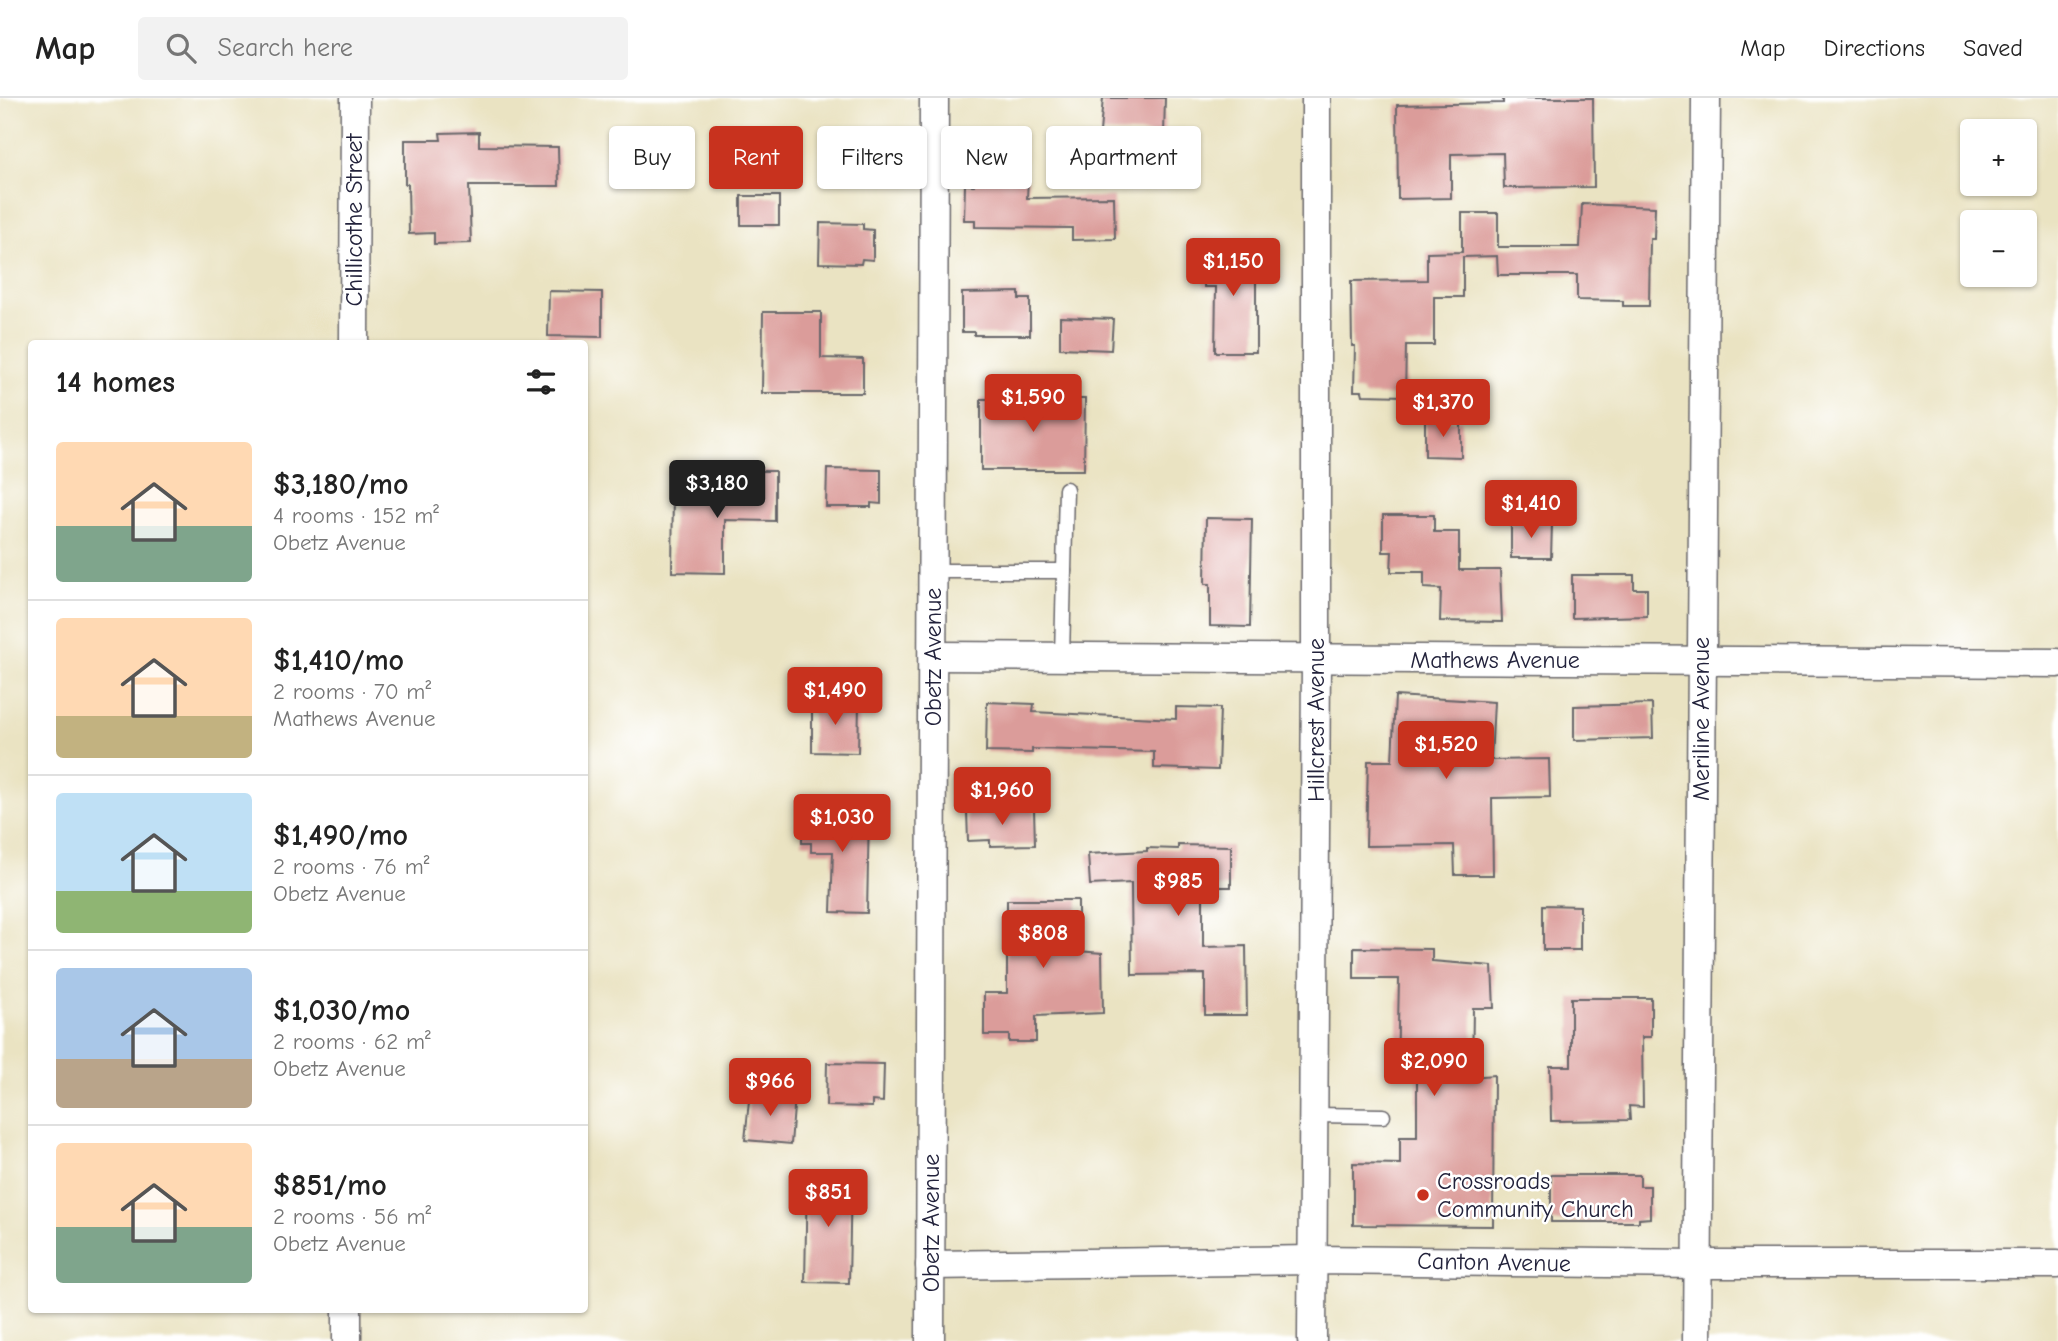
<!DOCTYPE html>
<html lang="en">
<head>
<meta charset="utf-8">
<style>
  body { margin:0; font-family:"Comic Neue",sans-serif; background:#f2f2f2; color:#222; height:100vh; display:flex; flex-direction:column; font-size:26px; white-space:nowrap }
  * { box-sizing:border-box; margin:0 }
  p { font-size:23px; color:#767676 }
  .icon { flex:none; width:38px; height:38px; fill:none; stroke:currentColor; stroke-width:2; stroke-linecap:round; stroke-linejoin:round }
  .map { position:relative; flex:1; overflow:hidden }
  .sheet { position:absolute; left:28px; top:242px; width:560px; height:973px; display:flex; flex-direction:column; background:#fff; border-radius:7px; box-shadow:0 2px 5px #0004 }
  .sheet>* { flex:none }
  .hud { position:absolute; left:609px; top:28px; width:665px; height:63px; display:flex; gap:14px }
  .buttons { position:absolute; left:1960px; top:21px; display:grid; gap:14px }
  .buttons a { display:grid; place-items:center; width:77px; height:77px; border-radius:7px; background:#fff; box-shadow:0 2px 5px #0004; font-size:35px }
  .price { position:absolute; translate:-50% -60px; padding:0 16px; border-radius:7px; background:#c8321e; color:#fff; font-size:23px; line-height:46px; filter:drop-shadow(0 2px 4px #0008) }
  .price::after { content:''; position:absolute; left:50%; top:42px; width:21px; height:16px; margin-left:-10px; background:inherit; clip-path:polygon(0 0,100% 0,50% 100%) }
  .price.selected { background:#222; color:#fff }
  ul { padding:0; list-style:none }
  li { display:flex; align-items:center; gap:21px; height:175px; padding:0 28px }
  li+li { border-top:2px solid #e0e0e0 }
  li span { display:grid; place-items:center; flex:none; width:196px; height:140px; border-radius:7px; color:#555 }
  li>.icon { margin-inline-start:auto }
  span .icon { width:84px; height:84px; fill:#fffc; stroke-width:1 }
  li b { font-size:30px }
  h2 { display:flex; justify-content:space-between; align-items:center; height:84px; padding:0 28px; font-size:30px }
  .pill { padding:0 24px; border-radius:7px; background:#fff; box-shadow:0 2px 5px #0004; font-size:24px; line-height:63px }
  .pill.selected { background:#c8321e; color:#fff }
  header { display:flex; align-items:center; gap:42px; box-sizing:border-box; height:98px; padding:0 35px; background:#fff; border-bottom:2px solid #e0e0e0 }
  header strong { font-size:33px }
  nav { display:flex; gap:38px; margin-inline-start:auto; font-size:24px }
  .search { width:490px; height:63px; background:#f2f2f2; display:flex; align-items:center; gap:18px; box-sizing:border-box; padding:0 24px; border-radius:7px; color:#767676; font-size:26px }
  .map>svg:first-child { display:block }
  .building { fill:#db9c9a }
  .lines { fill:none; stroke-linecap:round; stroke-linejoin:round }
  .lane-casing { stroke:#68666a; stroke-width:17 }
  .street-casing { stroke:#68666a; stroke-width:31 }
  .lane { stroke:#fff; stroke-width:14 }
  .street { stroke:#fff; stroke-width:28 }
  .poi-dot { fill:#c8321e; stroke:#fff; stroke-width:2.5 }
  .labels { text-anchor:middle; stroke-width:5; stroke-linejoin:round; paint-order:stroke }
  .street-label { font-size:24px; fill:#22223b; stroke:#fff }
  .poi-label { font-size:24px; fill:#22223b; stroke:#fff; text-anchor:start }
</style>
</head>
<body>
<header>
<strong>Map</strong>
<div class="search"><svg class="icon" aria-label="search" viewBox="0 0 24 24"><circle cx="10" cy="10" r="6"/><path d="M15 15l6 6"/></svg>Search here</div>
<nav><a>Map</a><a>Directions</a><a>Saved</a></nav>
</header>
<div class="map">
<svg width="2058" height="1243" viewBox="0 0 2058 1243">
  <rect width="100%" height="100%" fill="#fff"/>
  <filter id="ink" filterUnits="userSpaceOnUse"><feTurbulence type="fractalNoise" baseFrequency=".0143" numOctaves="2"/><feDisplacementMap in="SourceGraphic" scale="14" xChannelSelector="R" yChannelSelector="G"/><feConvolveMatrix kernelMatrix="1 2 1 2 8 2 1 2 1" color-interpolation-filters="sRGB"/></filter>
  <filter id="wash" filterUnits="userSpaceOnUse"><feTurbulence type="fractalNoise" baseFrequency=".00686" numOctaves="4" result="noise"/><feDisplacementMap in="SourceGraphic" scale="28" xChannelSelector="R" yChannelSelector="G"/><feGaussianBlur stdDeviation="1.57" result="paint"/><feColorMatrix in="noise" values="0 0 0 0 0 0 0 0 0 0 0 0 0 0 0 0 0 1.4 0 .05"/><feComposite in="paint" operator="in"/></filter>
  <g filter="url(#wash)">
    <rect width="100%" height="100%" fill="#eae3c2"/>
    <g id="blocks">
      <!-- building -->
      <g class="building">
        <path d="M1103,0h62l-1,36 -64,-2z"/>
        <path d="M1503,0h90l1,89 -90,1 -1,-35 -52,1v44l-53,1 -1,-94 106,-2z"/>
        <path d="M479,34v14l79,1 1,39h-90l2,57 -37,1v-11l-25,1 -1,-50h-3v-44h36l-1,-7z"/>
        <path d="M975,81h53l-1,19 87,-1 1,42 -43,1v-12l-97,-1v-7h-11l1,-35h9z"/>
        <rect x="741" y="98" width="38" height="29"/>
        <path d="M1582,106l73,3 -1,32h-4l-1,67h-26v-5l-46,-1v-25h-79l-1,-19 -34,1v40h-29v48h-28l-1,51 -42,-1 -1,-4h-8l1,-45h-3l-1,-65 76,-1v-27l35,-1v-39h36v34h82z"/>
        <path d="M820,125l43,1v5l10,1v30l-11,-1 -1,5 -42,-1z"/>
        <path d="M1205,152l51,1v101h-41l1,-65h-12z"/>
        <path d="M549,193l53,1v45l-54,-1z"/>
        <path d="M1019,194v7h11v36h-56v-3h-12v-39z"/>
        <path d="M763,214h58v46l42,1v34h-101z"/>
        <path d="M1060,219l53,2 -2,31 -51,-2z"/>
        <path d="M981,301h104l-1,71h-103z"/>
        <path d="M1425,323h36v36l-36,-1z"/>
        <path d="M827,371l54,1v34l-10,-1v4h-45z"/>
        <path d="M735,373h40v50l-50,-1v53l-53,-1 1,-81 62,1z"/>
        <path d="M1383,417h51v17h25v38h41l2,52 -62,-1 1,-32 -17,-1v-16h-33l1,-20h-9z"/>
        <path d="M1206,420l46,1 -2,108 -40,-1v-42h-5z"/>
        <path d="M1511,424l41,1 -1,35h-40z"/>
        <path d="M1572,477h62v14h13v27l-75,2z"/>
        <path d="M1395,598l99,6 -3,58 58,-1 1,38 -58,1 1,77h-38l-1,-30 -88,1 2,-85h24z"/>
        <path d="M812,604l47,1 -1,50 -46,-1z"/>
        <path d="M987,604l47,2 -1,8 143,7v-12l44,1 -2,62 -64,-2v-16l-122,-3v4l-46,-1z"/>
        <path d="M1652,606l1,34 -79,2v-34z"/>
        <path d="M1034,711l1,36 -45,1v-6l-22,1 -1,-30z"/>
        <path d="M802,712l67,1 -2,102 -36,-1 2,-60h-22v-9h-9z"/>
        <path d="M1178,747l53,1v41h-28v60l43,-1 1,69h-42v-41l-73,1 -1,-92 -41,2 -2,-31 59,-3v-3l31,1z"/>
        <path d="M1007,802h71v51l24,2 1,60 -67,3v26h-27v-7h-25v-42h23z"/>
        <path d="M1543,807l37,1v44h-37z"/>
        <path d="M1354,850l78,1v12l60,5 2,42h-21l-1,69 22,-2 -1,151 -140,-1v-62l47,1v-27h17v-64h-20l2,-94h-45z"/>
        <path d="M1571,900h80v39h-9l1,70 -14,-1 1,14 -79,1 -1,-55h21z"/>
        <path d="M827,965l57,1 -1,38 -11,-1v6l-46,-1z"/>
        <path d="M750,993l45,4 -4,49 -46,-4z"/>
        <path d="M807,1077l44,1 -2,107 -44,-1z"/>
        <path d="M1551,1077h89v11h10v32l-11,1v3h-88z"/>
      </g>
    </g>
  </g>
  <g filter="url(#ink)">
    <use href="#blocks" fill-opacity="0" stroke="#68666a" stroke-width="2"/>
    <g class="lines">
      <!-- lane casing -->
      <g class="lane-casing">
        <g id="lane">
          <path d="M933,473h131l-2,86"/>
          <path d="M1064,473l2,-82"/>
          <path d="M1314,1017l69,1"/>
        </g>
      </g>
      <!-- street casing -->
      <g class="street-casing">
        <g id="street">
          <path d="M354,245l1,-245"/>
          <path d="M933,558l1125,7"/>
          <path d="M930,1167l382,-5 386,4h360"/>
          <path d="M347,1243v-32"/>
          <path d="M930,1243l4,-1243"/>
          <path d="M1312,1243l4,-681v-562"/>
          <path d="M1697,1243l9,-1243"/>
        </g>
      </g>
      <!-- lane -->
      <use href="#lane" class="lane"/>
      <!-- street -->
      <use href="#street" class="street"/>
    </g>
  </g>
  <!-- markers -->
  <circle class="poi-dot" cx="1423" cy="1097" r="7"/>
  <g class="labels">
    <!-- street labels -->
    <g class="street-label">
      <text transform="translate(354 122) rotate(-90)" y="8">Chillicothe Street</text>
      <text transform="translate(933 559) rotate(-90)" y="8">Obetz Avenue</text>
      <text x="1495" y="570">Mathews Avenue</text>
      <text transform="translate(1701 621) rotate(-90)" y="8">Meriline Avenue</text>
      <text transform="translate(1316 622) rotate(-90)" y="8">Hillcrest Avenue</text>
      <text transform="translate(931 1125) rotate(-90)" y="8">Obetz Avenue</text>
      <text transform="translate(1494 1164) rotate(1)" y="8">Canton Avenue</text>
    </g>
    <!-- poi labels -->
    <g class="poi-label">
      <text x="1437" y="1091">Crossroads<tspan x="1437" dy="28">Community Church</tspan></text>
    </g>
  </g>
</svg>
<div class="buttons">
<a>+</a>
<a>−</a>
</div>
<b class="price" style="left:1233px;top:200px">$1,150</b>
<b class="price" style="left:1033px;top:336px">$1,590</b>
<b class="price" style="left:1443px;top:341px">$1,370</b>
<b class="price selected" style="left:717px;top:422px">$3,180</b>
<b class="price" style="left:1531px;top:442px">$1,410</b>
<b class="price" style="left:835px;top:629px">$1,490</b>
<b class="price" style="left:1446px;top:683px">$1,520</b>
<b class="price" style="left:1002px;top:729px">$1,960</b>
<b class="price" style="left:842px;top:756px">$1,030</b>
<b class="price" style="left:1178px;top:820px">$985</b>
<b class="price" style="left:1043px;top:872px">$808</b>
<b class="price" style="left:1434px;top:1000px">$2,090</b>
<b class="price" style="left:770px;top:1020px">$966</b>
<b class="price" style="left:828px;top:1131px">$851</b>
<div class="hud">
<a class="pill">Buy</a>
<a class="pill selected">Rent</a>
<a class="pill">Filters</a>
<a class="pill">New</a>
<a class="pill">Apartment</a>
</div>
<section class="sheet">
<h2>14 homes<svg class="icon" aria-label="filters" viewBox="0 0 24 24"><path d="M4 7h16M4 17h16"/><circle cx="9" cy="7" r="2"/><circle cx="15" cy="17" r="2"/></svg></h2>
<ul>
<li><span style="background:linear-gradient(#ffd9b3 60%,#7fa58c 0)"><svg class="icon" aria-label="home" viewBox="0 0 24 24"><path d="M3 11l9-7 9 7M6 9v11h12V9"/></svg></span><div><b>$3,180/mo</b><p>4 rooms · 152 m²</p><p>Obetz Avenue</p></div></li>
<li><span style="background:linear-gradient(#ffd9b3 70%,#c2b280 0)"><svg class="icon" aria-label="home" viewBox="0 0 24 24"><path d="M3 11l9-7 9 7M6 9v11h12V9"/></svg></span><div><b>$1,410/mo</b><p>2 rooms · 70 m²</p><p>Mathews Avenue</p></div></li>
<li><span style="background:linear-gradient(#bfe0f5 70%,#8fb573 0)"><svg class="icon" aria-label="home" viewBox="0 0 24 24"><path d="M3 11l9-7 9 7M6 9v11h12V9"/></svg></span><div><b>$1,490/mo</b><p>2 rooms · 76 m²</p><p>Obetz Avenue</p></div></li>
<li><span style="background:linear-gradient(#a9c7e8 65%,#b9a48a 0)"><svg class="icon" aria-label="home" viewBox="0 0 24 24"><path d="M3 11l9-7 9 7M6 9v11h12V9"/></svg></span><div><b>$1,030/mo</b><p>2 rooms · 62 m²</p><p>Obetz Avenue</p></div></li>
<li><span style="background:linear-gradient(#ffd9b3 60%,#7fa58c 0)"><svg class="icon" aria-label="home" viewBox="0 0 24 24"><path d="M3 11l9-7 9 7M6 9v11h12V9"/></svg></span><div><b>$851/mo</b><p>2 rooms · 56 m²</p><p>Obetz Avenue</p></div></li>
</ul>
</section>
</div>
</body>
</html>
